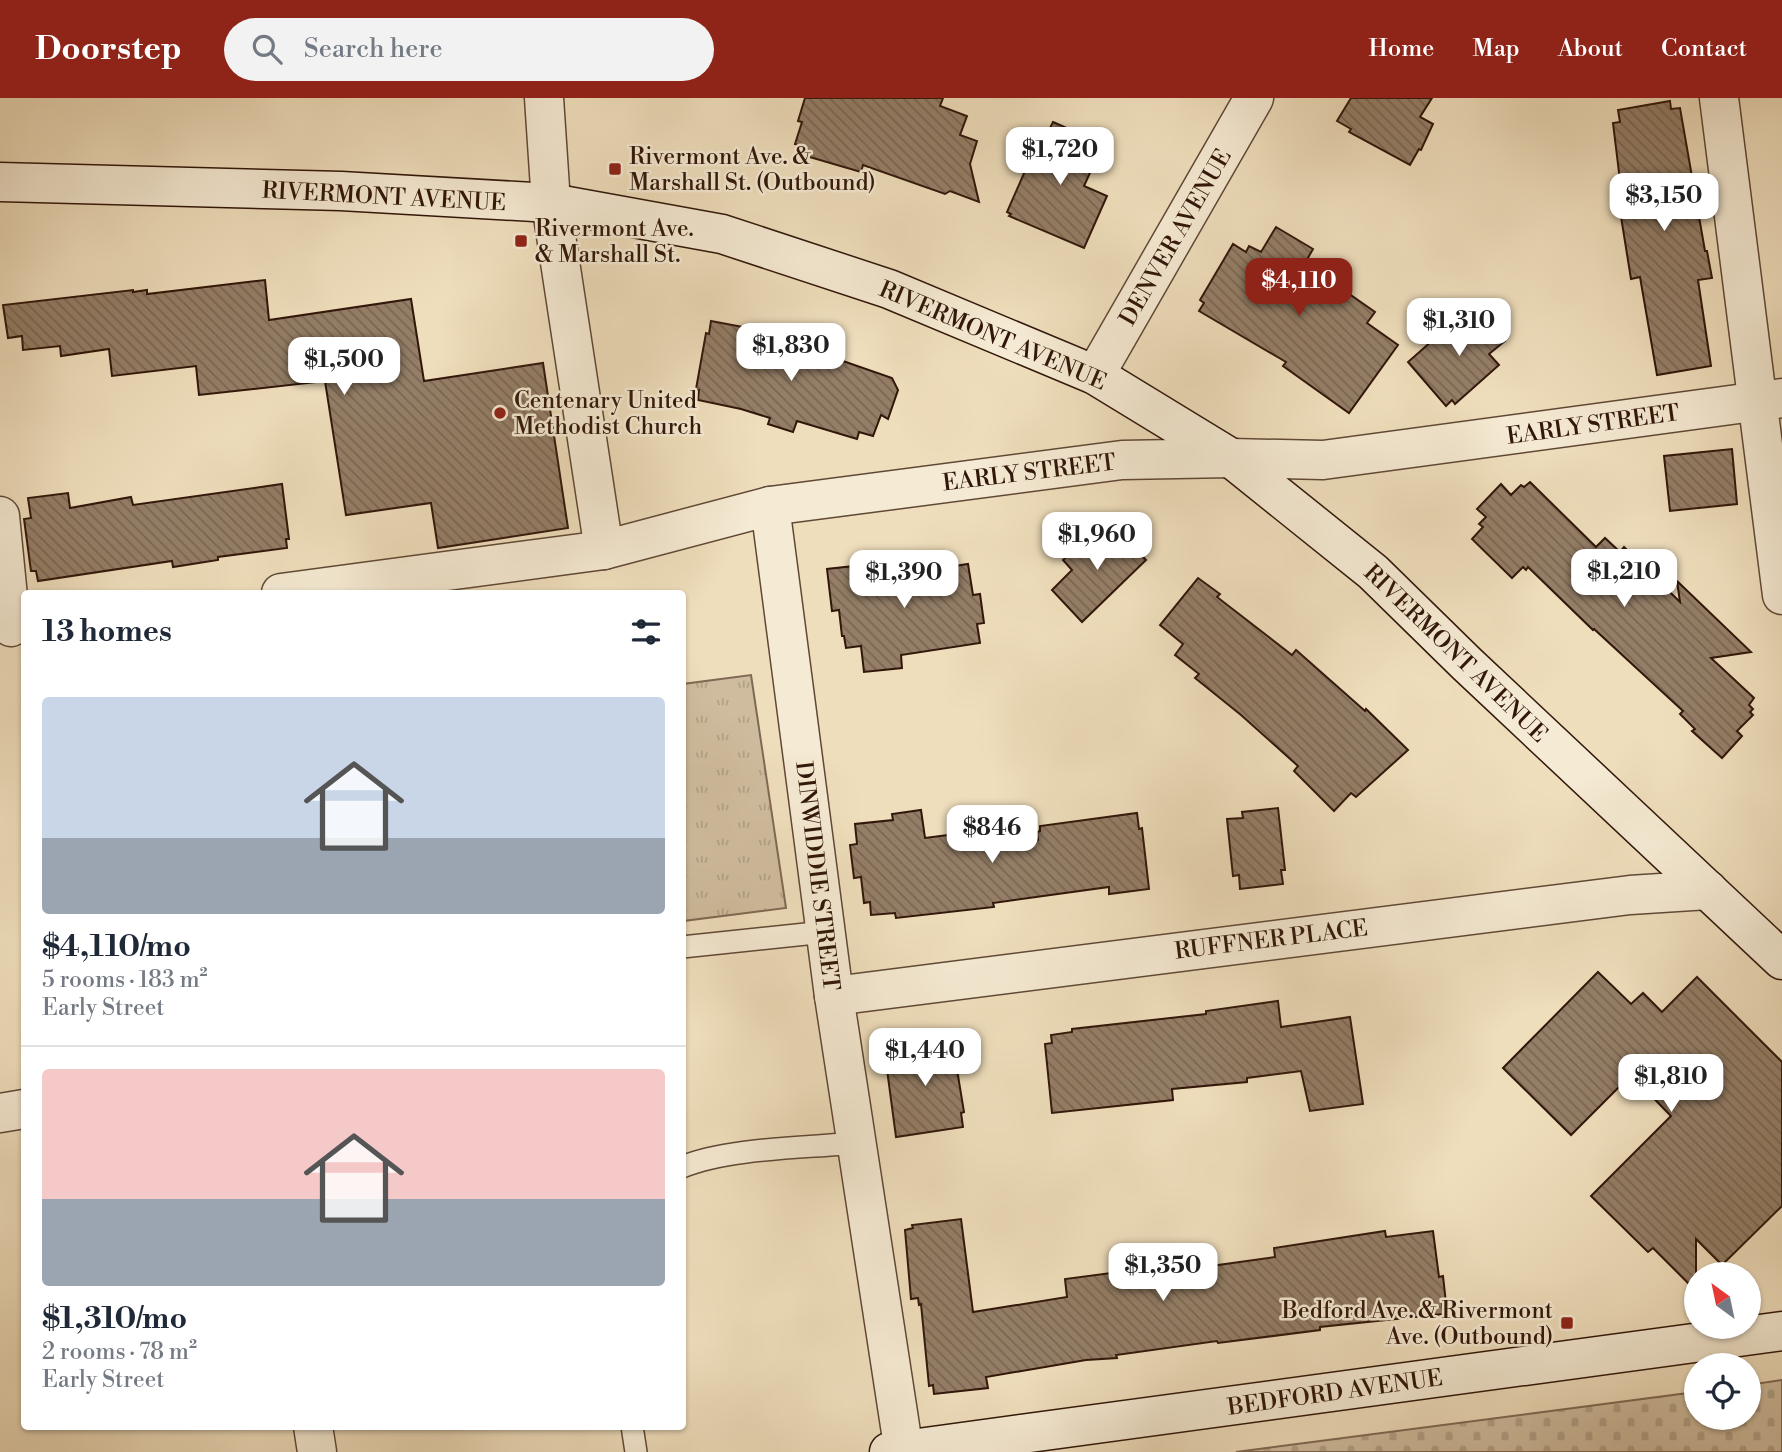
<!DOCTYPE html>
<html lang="en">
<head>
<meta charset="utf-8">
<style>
  body { margin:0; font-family:"Libre Bodoni",serif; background:#f2f2f3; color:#1f2937; height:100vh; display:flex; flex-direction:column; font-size:26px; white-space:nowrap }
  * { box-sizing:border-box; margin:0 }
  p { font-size:23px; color:#747a83 }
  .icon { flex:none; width:38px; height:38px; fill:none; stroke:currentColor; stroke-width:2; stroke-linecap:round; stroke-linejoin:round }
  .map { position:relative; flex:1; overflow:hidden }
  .sheet { position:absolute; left:21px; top:492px; width:665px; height:840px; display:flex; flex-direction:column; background:#fff; border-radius:7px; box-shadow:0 2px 5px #0004 }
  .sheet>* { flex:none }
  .needle { width:46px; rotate:327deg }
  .tools { position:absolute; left:1684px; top:1164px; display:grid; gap:14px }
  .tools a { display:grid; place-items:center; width:77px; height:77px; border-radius:50%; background:#fff; box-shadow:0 2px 5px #0004; font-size:35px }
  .price { position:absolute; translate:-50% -60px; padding:0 16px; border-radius:14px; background:#fff; color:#222; font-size:23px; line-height:46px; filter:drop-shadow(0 2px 4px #0008) }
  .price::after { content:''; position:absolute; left:50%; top:42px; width:21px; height:16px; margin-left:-10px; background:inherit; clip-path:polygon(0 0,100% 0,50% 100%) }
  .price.on { background:#8f2418; color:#fff }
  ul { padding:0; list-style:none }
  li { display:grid; align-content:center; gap:14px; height:371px; padding:0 21px }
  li+li { border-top:2px solid #e0e1e3 }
  li span { display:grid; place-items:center; height:217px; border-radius:7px; color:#555 }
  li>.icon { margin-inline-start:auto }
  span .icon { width:126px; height:126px; fill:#fffc; stroke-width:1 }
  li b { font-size:30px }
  h2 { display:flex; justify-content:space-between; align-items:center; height:84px; padding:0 21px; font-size:30px }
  header { display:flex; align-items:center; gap:42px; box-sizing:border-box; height:98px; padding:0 35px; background:#8f2418; color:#fff }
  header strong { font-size:33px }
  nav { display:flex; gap:38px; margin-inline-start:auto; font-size:24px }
  .search { width:490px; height:63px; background:#f2f2f3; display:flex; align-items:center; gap:18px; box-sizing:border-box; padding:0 24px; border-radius:38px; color:#747a83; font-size:26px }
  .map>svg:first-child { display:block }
  .grass { fill:url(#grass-tufts); stroke:#806954; stroke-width:2 }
  .cemetery { fill:url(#cemetery-stones); stroke:#806954; stroke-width:2 }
  .building { fill:url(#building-back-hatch); stroke:#31160a; stroke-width:2 }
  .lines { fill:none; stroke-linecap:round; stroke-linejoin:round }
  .lane-casing { stroke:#604836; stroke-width:24 }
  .street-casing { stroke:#604836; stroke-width:41 }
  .secondary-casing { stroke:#31160a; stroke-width:41 }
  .lane { stroke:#f5ead3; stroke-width:21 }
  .street { stroke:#f5ead3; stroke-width:38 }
  .secondary { stroke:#f5ead3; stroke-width:38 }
  .poi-dot { fill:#8f2418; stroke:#f5ead3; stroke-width:2.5 }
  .labels { text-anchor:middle; stroke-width:5; stroke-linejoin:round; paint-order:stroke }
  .poi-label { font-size:23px; fill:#31160a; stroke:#f5ead3; text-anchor:start }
  .street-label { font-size:23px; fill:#31160a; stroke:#f5ead3 }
</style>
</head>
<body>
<header>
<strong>Doorstep</strong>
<div class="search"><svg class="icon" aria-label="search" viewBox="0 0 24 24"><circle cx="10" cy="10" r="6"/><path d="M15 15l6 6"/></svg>Search here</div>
<nav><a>Home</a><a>Map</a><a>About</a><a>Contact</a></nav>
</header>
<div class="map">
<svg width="1782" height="1354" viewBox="0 0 1782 1354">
  <defs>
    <pattern id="grass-tufts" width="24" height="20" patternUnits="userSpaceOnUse" patternTransform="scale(1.75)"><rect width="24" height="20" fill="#cfbc9e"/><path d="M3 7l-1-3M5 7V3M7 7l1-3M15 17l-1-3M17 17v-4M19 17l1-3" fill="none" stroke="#b2a187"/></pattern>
    <pattern id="cemetery-stones" width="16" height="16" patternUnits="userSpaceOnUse" patternTransform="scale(1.75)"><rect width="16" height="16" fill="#cfbc9e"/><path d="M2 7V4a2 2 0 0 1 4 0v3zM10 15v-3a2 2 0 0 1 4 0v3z" fill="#b2a187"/></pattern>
    <pattern id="building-back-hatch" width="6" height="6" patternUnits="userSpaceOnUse" patternTransform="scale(1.75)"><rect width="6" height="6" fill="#947e67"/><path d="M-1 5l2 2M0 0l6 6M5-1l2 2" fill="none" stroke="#796653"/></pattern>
  </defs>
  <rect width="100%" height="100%" fill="#efdebc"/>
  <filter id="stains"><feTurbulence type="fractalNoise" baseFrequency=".00286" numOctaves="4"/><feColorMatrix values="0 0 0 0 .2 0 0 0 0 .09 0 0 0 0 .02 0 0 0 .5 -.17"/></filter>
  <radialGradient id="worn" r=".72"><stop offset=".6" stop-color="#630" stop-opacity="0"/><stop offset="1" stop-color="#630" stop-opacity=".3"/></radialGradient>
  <!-- grass -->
  <path class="grass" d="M751,577l35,233 -103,13v-237z"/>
  <!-- cemetery -->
  <path class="cemetery" d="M1782,1282v72h-546l460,-60v26h52v-33z"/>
  <!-- building -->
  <g class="building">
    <path d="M805,0h138l-3,8 27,10 -7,19 17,6 -7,23 9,38 -29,-11 -5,3 -82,-29 -2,7 -65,-19 2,-8 -3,-1 7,-22 -4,-1z"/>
    <path d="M1351,0h81l-12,19 13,7 -12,26 -2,-1 -9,16 -61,-33 2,-3 -14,-8z"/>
    <path d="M1670,3l1,8 9,-1 25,143h2l5,27 -14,2 13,86 -54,9 -17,-98 -9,2 -13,-81 4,-1 -9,-74 7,-1 -2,-12z"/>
    <path d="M1053,24l50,22 -19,42 23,10 -23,52 -75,-32 2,-2 -4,-2 22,-50 3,2z"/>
    <path d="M1276,129l37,22 -8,14 70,49 -8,11 31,22 -49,68 -66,-47 3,-4 -87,-51 5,-8 -4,-3 33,-56 13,8 3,-6 12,6z"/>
    <path d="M265,182l4,40 142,-21 13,82 119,-18 25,165 -130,20 -7,-45 -85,12 -21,-134 -126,14 -3,-29 -84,10 -3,-27 -48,7 -1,-10 -37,4 -1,-14 -14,2 -5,-33 130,-15v2l14,-2v4z"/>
    <path d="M1478,212l27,31 -16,13 10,11 -44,39 -3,-4 -6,6 -38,-44 50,-44 5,6z"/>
    <path d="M711,223l37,7 144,50 6,12 -10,29 -7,-4 -8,21 -14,-4 -2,7 -60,-18 -4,11 -25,-8 2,-6 -29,-9 -43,-9 1,-10 -3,-1 10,-56 3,1z"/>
    <path d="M1732,351l5,55 -67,7 -6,-55z"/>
    <path d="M1530,384l66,65 9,-9 15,14 4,-5 56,55 -3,-21 74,71 -40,6 43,40 -5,7 4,4 -3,3 3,3 -16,16 5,5 -20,22 -30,-27 3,-2 -15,-15 3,-3 -89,-82 -1,1 -65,-63 -2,3 -3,-3 -11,11 -40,-39 11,-12 -4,-3 7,-7 -9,-8 24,-25 10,11 10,-10 3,2z"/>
    <path d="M282,386l7,55h-3l1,9 -69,9v3l-45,7 -1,-6 -134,20 -2,-10h-5l-7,-52 7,-1 -3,-20 40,-5 2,15 61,-11 2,8z"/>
    <path d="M1116,430l30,32 -64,62 -30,-32 20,-20 -9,-10 31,-29 9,10z"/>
    <path d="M891,464l1,8 56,-8v5l20,-3 5,31 7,-1 4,29 -7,1 3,19 -79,12 1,13 -38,4 -3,-26 -15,2 -2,-12h-2l-3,-26 -7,1 -5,-42z"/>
    <path d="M1198,480l22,16 -3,3 75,58 4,-5 69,61 1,-2 42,41 -52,47 -5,-4 -17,18 -40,-40 4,-5 -57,-51 -46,-37 4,-4 -24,-19 8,-11 -23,-19z"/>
    <path d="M1278,710l7,62h-4l2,14 -43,5 -1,-14 -6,1 -6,-57 16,-1 -1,-6z"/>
    <path d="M921,712l4,28 55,-7 1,16 57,-7 -1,-8 3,-1v-5l97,-13 2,16 3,-1 7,61 -40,5v-7l-116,16 1,4 -98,11 -1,-5 -24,2 -1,-13 -6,1 -3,-26 -7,1 -4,-33 7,-1 -2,-20 38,-4 -1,-6z"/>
    <path d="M1598,874l33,32 12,-11 19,19 35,-35 85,85v144l-60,59 -26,-26v52l-43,-43 -5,4 -57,-56 80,-80 -40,-41 -60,60 -68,-67z"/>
    <path d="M1278,903l3,26 69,-10 13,87 -53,7 -9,-40 -54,7v4l-75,7 1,11 -121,13 -7,-69 7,-1 -1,-8 21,-3v-3l134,-15v-3z"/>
    <path d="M952,941l12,73 -3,1 2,14 -67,10 -10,-75 5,-1 -2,-13z"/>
    <path d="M961,1121l12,93 94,-15 -2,-18 123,-16 1,6 86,-12 -1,-9 111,-17 1,6 47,-6 6,46 4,-1 3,27 -4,1 1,10 -123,13v3l-102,13 -1,-2 -101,14 1,3 -31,2 -100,17 2,11 -54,6 -1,-9 -4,1 -8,-82 -2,1 -1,-7 -7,1 -6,-69 8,-2 -1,-3z"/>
  </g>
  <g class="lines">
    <!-- lane casing -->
    <g class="lane-casing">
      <g id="lane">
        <path d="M682,849l143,-15"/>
        <path d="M682,1069c45,-19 123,-19 173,-24"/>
        <path d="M632,1328l4,26"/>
      </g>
    </g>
    <!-- street casing -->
    <g class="street-casing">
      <g id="street">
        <path d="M544,0l7,105 53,347"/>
        <path d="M1719,0l63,497"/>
        <path d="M1095,277l159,-277"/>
        <path d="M770,408l64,490 70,456"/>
        <path d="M0,418l11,111"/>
        <path d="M281,495l323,-43 166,-44 352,-46 109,-2 92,2 459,-62"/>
        <path d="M834,898l796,-101 78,-5"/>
        <path d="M0,1015l24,-4"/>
        <path d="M313,1328l4,26"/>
      </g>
    </g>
    <!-- secondary casing -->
    <g class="secondary-casing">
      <g id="secondary">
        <path d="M0,84l341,9 210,12 171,31 167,55 206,86 136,83 142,114 94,92 315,296"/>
        <path d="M889,1354l893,-121"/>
      </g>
    </g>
    <!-- lane -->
    <use href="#lane" class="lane"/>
    <!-- street -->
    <use href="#street" class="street"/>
    <!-- secondary -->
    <use href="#secondary" class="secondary"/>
  </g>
  <!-- markers -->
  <g class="poi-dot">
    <rect x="608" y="64" width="14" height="14" rx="3.5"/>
    <rect x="514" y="136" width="14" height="14" rx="3.5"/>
    <circle cx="500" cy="315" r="7"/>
    <rect x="1560" y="1218" width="14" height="14" rx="3.5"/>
  </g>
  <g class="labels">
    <!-- poi labels -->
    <g class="poi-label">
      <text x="629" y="66">Rivermont Ave. &amp;<tspan x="629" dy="26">Marshall St. (Outbound)</tspan></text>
      <text x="535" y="138">Rivermont Ave.<tspan x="535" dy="26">&amp; Marshall St.</tspan></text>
      <text x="514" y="310">Centenary United<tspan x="514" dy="26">Methodist Church</tspan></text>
      <text x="1553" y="1220" text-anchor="end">Bedford Ave. &amp; Rivermont<tspan x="1553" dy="26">Ave. (Outbound)</tspan></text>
    </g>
    <!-- street labels -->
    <g class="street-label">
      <text transform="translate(384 98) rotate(3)" y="8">RIVERMONT AVENUE</text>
      <text transform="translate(1175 139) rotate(-60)" y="8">DENVER AVENUE</text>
      <text transform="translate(993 237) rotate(23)" y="8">RIVERMONT AVENUE</text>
      <text transform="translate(1593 326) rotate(-8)" y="8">EARLY STREET</text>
      <text transform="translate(1029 374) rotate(-7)" y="8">EARLY STREET</text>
      <text transform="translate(1456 555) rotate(44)" y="8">RIVERMONT AVENUE</text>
      <text transform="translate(818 778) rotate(83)" y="8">DINWIDDIE STREET</text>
      <text transform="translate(1271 841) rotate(-7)" y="8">RUFFNER PLACE</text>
      <text transform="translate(1335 1294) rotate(-8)" y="8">BEDFORD AVENUE</text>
    </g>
  </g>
  <rect width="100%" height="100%" filter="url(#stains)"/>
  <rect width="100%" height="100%" fill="url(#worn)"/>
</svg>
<div class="tools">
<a><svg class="needle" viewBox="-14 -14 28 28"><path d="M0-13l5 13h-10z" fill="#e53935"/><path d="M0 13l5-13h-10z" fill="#747a83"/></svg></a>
<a><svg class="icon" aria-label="locate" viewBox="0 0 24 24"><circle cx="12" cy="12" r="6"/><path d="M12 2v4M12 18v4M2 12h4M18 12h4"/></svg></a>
</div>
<b class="price" style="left:1060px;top:89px">$1,720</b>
<b class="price" style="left:1664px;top:135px">$3,150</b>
<b class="price on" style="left:1299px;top:220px">$4,110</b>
<b class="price" style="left:1459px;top:260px">$1,310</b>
<b class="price" style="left:791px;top:285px">$1,830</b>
<b class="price" style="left:344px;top:299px">$1,500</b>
<b class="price" style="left:1097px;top:474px">$1,960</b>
<b class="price" style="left:1624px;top:511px">$1,210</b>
<b class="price" style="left:904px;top:512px">$1,390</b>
<b class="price" style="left:992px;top:767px">$846</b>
<b class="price" style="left:925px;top:990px">$1,440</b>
<b class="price" style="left:1671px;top:1016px">$1,810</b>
<b class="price" style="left:1163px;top:1205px">$1,350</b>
<section class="sheet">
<h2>13 homes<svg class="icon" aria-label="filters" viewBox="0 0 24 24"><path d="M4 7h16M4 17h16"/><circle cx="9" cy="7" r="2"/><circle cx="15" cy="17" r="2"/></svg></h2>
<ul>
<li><span style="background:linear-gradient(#c9d6e8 65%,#9aa5b1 0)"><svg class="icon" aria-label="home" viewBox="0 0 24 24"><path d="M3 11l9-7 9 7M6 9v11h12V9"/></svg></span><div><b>$4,110/mo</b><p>5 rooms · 183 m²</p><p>Early Street</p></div></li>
<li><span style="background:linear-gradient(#f6c9c9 60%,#9aa5b1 0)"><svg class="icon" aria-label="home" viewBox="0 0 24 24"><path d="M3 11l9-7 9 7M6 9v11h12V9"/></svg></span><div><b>$1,310/mo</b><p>2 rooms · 78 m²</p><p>Early Street</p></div></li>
</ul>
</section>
</div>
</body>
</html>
